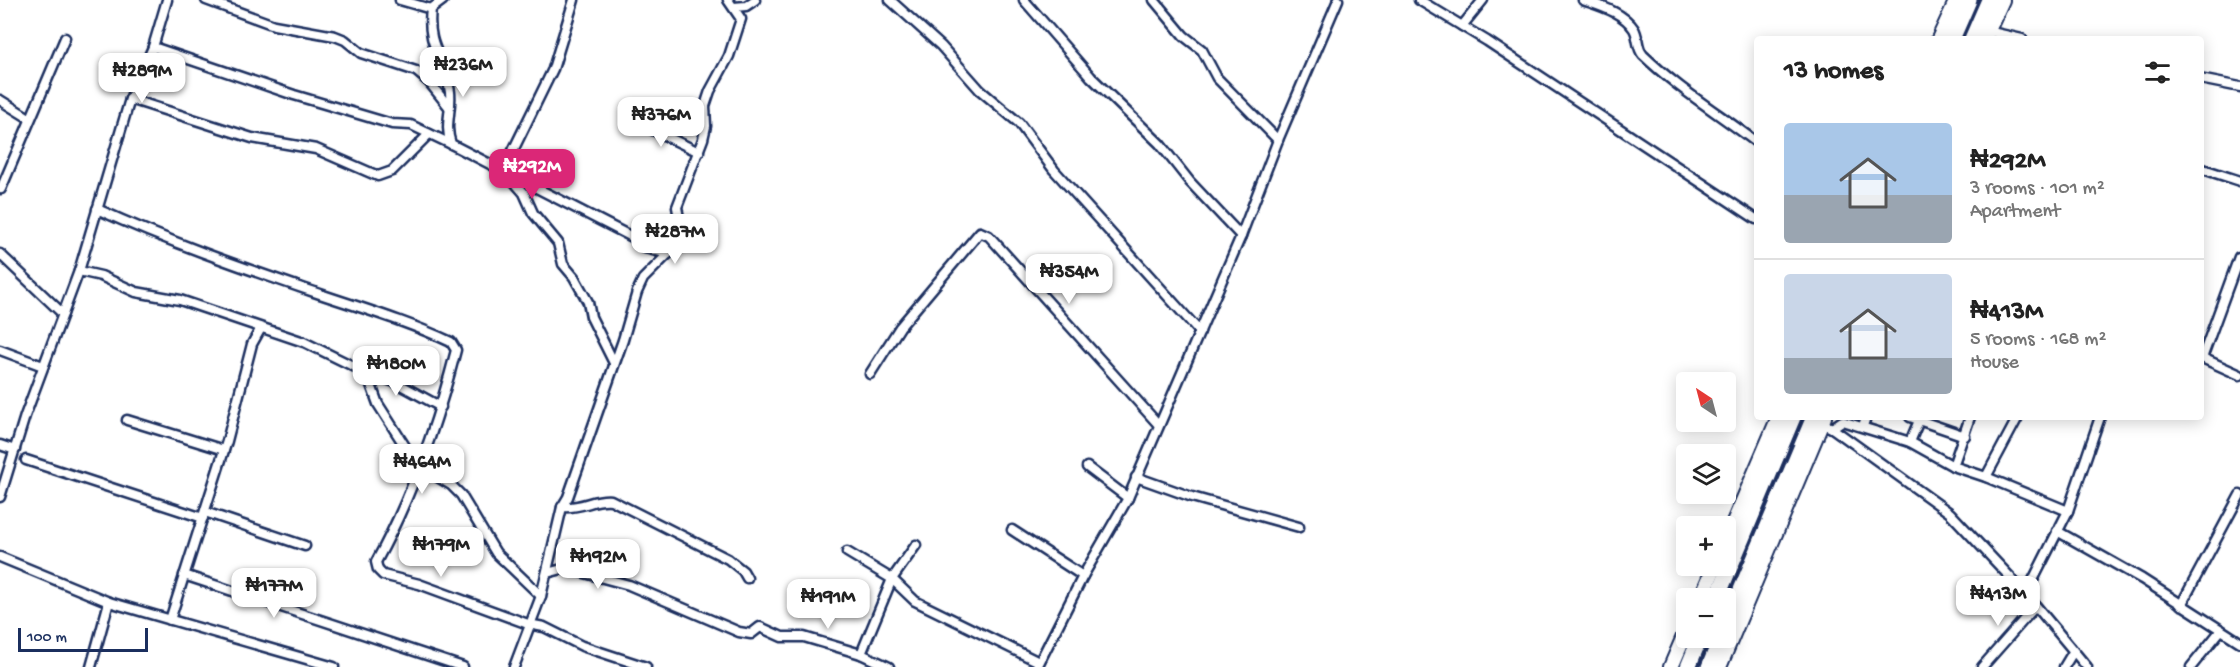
<!DOCTYPE html>
<html lang="en">
<head>
<meta charset="utf-8">
<style>
  body { margin:0; font-family:"Gochi Hand",sans-serif; background:#f2f2f2; color:#222; height:100vh; display:flex; flex-direction:column; font-size:22px; white-space:nowrap }
  * { box-sizing:border-box; margin:0 }
  p { font-size:20px; color:#767676 }
  .icon { flex:none; width:33px; height:33px; fill:none; stroke:currentColor; stroke-width:2; stroke-linecap:round; stroke-linejoin:round }
  .map { position:relative; flex:1; overflow:hidden }
  .panel { position:absolute; left:1754px; top:36px; width:450px; height:384px; display:flex; flex-direction:column; background:#fff; border-radius:6px; box-shadow:0 3px 15px #0003 }
  .panel>* { flex:none }
  .needle { width:39px; rotate:324deg }
  .controls { position:absolute; left:1676px; top:372px; display:grid; gap:12px }
  .controls a { display:grid; place-items:center; width:60px; height:60px; border-radius:6px; background:#fff; box-shadow:0 3px 15px #0003; font-size:30px }
  .scale { position:absolute; left:18px; bottom:15px; width:130px; box-sizing:border-box; padding-left:6px; border:3px solid #1b2f5e; border-top:0; font-size:16px; line-height:21px; white-space:nowrap; color:#1b2f5e; -webkit-text-stroke:4px #fff; paint-order:stroke }
  .price { position:absolute; translate:-50% -51px; padding:0 14px; border-radius:12px; background:#fff; color:#222; font-size:20px; line-height:39px; filter:drop-shadow(0 2px 3px #0008) }
  .price::after { content:''; position:absolute; left:50%; top:36px; width:18px; height:14px; margin-left:-9px; background:inherit; clip-path:polygon(0 0,100% 0,50% 100%) }
  .price.selected { background:#db2777; color:#fff }
  ul { padding:0; list-style:none }
  li { display:flex; align-items:center; gap:18px; height:150px; padding:0 30px }
  li+li { border-top:2px solid #e0e0e0 }
  li span { display:grid; place-items:center; flex:none; width:168px; height:120px; border-radius:6px; color:#555 }
  li>.icon { margin-inline-start:auto }
  span .icon { width:72px; height:72px; fill:#fffc; stroke-width:1 }
  li b { font-size:26px }
  h2 { display:flex; justify-content:space-between; align-items:center; height:72px; padding:0 30px; font-size:26px }
  .map>svg:first-child { display:block }
  .lines { fill:none; stroke-linecap:round; stroke-linejoin:round }
  .street-casing { stroke:#1b2f5e; stroke-width:13 }
  .primary-casing { stroke:#1b2f5e; stroke-width:18 }
  .highway-casing { stroke:#1b2f5e; stroke-width:20 }
  .street { stroke:#fff; stroke-width:8 }
  .primary { stroke:#fff; stroke-width:14 }
  .highway { stroke:#fff; stroke-width:15 }
</style>
</head>
<body>
<div class="map">
<svg width="2240" height="667" viewBox="0 0 2240 667">
  <rect width="100%" height="100%" fill="#fff"/>
  <filter id="ink" filterUnits="userSpaceOnUse"><feTurbulence type="fractalNoise" baseFrequency=".0167" numOctaves="2"/><feDisplacementMap in="SourceGraphic" scale="12" xChannelSelector="R" yChannelSelector="G"/><feConvolveMatrix kernelMatrix="1 2 1 2 8 2 1 2 1" color-interpolation-filters="sRGB"/></filter>
  <g filter="url(#ink)">
    <g class="lines">
      <!-- street casing -->
      <g class="street-casing">
        <g id="street">
          <path d="M206,0l68,25 61,11 10,4 16,13 55,18 13,11 20,25"/>
          <path d="M400,0l31,9"/>
          <path d="M443,0l-12,9c-5,40 15,49 19,83 2,19 -6,33 1,52l185,95 9,9 23,6"/>
          <path d="M890,0l51,46 39,44 39,33 35,47 146,162"/>
          <path d="M1024,0l67,77 69,67 30,38 51,54"/>
          <path d="M1154,0l30,36 18,14 15,28 61,62"/>
          <path d="M1419,0l68,41 269,178"/>
          <path d="M1583,0c17,6 40,12 51,29 5,8 2,18 9,26 34,33 75,58 113,87"/>
          <path d="M734,7l12,-1 9,-6"/>
          <path d="M1462,26l21,-26"/>
          <path d="M1987,31l35,8"/>
          <path d="M153,47l141,48 98,29 19,1 40,19"/>
          <path d="M2200,79l40,8"/>
          <path d="M130,99l122,39 64,11 62,27 14,-5 37,-37"/>
          <path d="M0,100l29,18"/>
          <path d="M632,120l67,32"/>
          <path d="M2200,168l40,13"/>
          <path d="M503,171l50,-102 21,-69"/>
          <path d="M510,177l14,16 9,20 25,30 5,21 11,13 14,25 3,15 23,46"/>
          <path d="M1,189l64,-151"/>
          <path d="M97,209c70,32 144,58 217,83 47,16 92,29 137,50l5,8c-19,74 -43,145 -80,212l2,8 5,5 36,9 109,40 16,3 38,19 64,21"/>
          <path d="M0,254l63,60"/>
          <path d="M79,271l22,5 35,16 44,8 124,42 55,27 11,13 8,22 30,47 21,21 22,13 10,10 35,58 45,43"/>
          <path d="M0,350l43,16"/>
          <path d="M2200,357l40,18"/>
          <path d="M2202,358l37,-101"/>
          <path d="M362,370l35,13 44,24"/>
          <path d="M870,374l30,-47 80,-95 9,4 169,188"/>
          <path d="M1910,417l55,19"/>
          <path d="M127,420l97,30"/>
          <path d="M1821,423l11,5 118,85 76,81 61,73"/>
          <path d="M1863,426l3,-9"/>
          <path d="M1832,428l10,-7 68,21 43,24 33,11 82,34"/>
          <path d="M1910,442l10,-24"/>
          <path d="M0,445l15,5"/>
          <path d="M26,460l177,58"/>
          <path d="M1953,466l17,-49"/>
          <path d="M1087,467l41,31"/>
          <path d="M1136,477l56,20 107,30"/>
          <path d="M1986,477l32,-60"/>
          <path d="M0,497l25,-81 54,-145 51,-172 23,-52 14,-47"/>
          <path d="M562,507c20,2 32,-9 49,-7l117,59 15,12 4,7"/>
          <path d="M205,512l100,34"/>
          <path d="M1012,530l71,46"/>
          <path d="M2057,531l85,48 98,63"/>
          <path d="M847,552l45,27 23,22 124,61"/>
          <path d="M0,557l109,45 225,65"/>
          <path d="M547,573l19,-5 63,17 110,47 12,2 9,-7 22,10h22l57,17 28,13"/>
          <path d="M184,575l279,92"/>
          <path d="M2026,594l42,-83 32,-94"/>
          <path d="M2181,605l59,-110"/>
          <path d="M170,620l57,-179 25,-97 9,-16"/>
          <path d="M861,654l31,-75 24,-34"/>
          <path d="M91,667l18,-65"/>
          <path d="M514,667l27,-71 21,-89 6,-10 55,-157 14,-48 6,-13 25,-25 12,-30 -3,-17 26,-68 3,-13 -1,-20 5,-15 19,-35 12,-37 -13,-19"/>
          <path d="M1037,667l46,-91 45,-78 113,-262 37,-96 60,-140"/>
          <path d="M1982,667l53,-60"/>
          <path d="M2064,667l9,-15"/>
          <path d="M2191,667l30,-37"/>
        </g>
      </g>
      <!-- primary casing -->
      <g class="primary-casing">
        <g id="primary">
          <path d="M1939,39l18,-39"/>
          <path d="M1984,39l18,-39"/>
          <path d="M1725,543l54,-126"/>
          <path d="M1701,598l14,-32"/>
          <path d="M1671,667l15,-35"/>
          <path d="M1719,667l105,-250"/>
        </g>
      </g>
      <!-- highway casing -->
      <g class="highway-casing">
        <g id="highway">
          <path d="M1952,39l17,-39"/>
          <path d="M1972,39l17,-39"/>
          <path d="M1717,598l76,-181"/>
          <path d="M1725,628l89,-211"/>
          <path d="M1688,667l12,-29"/>
          <path d="M1709,667l12,-29"/>
        </g>
      </g>
      <!-- street -->
      <use href="#street" class="street"/>
      <!-- primary -->
      <use href="#primary" class="primary"/>
      <!-- highway -->
      <use href="#highway" class="highway"/>
    </g>
  </g>
</svg>
<div class="controls">
<a><svg class="needle" viewBox="-14 -14 28 28"><path d="M0-13l5 13h-10z" fill="#e53935"/><path d="M0 13l5-13h-10z" fill="#767676"/></svg></a>
<a><svg class="icon" aria-label="layers" viewBox="0 0 24 24"><path d="M12 4l9 5-9 5-9-5zM3 14l9 5 9-5"/></svg></a>
<a>+</a>
<a>−</a>
</div>
<div class="scale">100 m</div>
<b class="price" style="left:463px;top:98px">₦236M</b>
<b class="price" style="left:142px;top:104px">₦289M</b>
<b class="price" style="left:661px;top:148px">₦376M</b>
<b class="price selected" style="left:532px;top:200px">₦292M</b>
<b class="price" style="left:675px;top:265px">₦287M</b>
<b class="price" style="left:1069px;top:305px">₦354M</b>
<b class="price" style="left:396px;top:397px">₦180M</b>
<b class="price" style="left:422px;top:495px">₦464M</b>
<b class="price" style="left:441px;top:578px">₦179M</b>
<b class="price" style="left:598px;top:590px">₦192M</b>
<b class="price" style="left:274px;top:619px">₦177M</b>
<b class="price" style="left:1998px;top:627px">₦413M</b>
<b class="price" style="left:828px;top:630px">₦191M</b>
<section class="panel">
<h2>13 homes<svg class="icon" aria-label="filters" viewBox="0 0 24 24"><path d="M4 7h16M4 17h16"/><circle cx="9" cy="7" r="2"/><circle cx="15" cy="17" r="2"/></svg></h2>
<ul>
<li><span style="background:linear-gradient(#a9c7e8 60%,#9aa5b1 0)"><svg class="icon" aria-label="home" viewBox="0 0 24 24"><path d="M3 11l9-7 9 7M6 9v11h12V9"/></svg></span><div><b>₦292M</b><p>3 rooms · 101 m²</p><p>Apartment</p></div></li>
<li><span style="background:linear-gradient(#c9d6e8 70%,#9aa5b1 0)"><svg class="icon" aria-label="home" viewBox="0 0 24 24"><path d="M3 11l9-7 9 7M6 9v11h12V9"/></svg></span><div><b>₦413M</b><p>5 rooms · 168 m²</p><p>House</p></div></li>
</ul>
</section>
</div>
</body>
</html>
